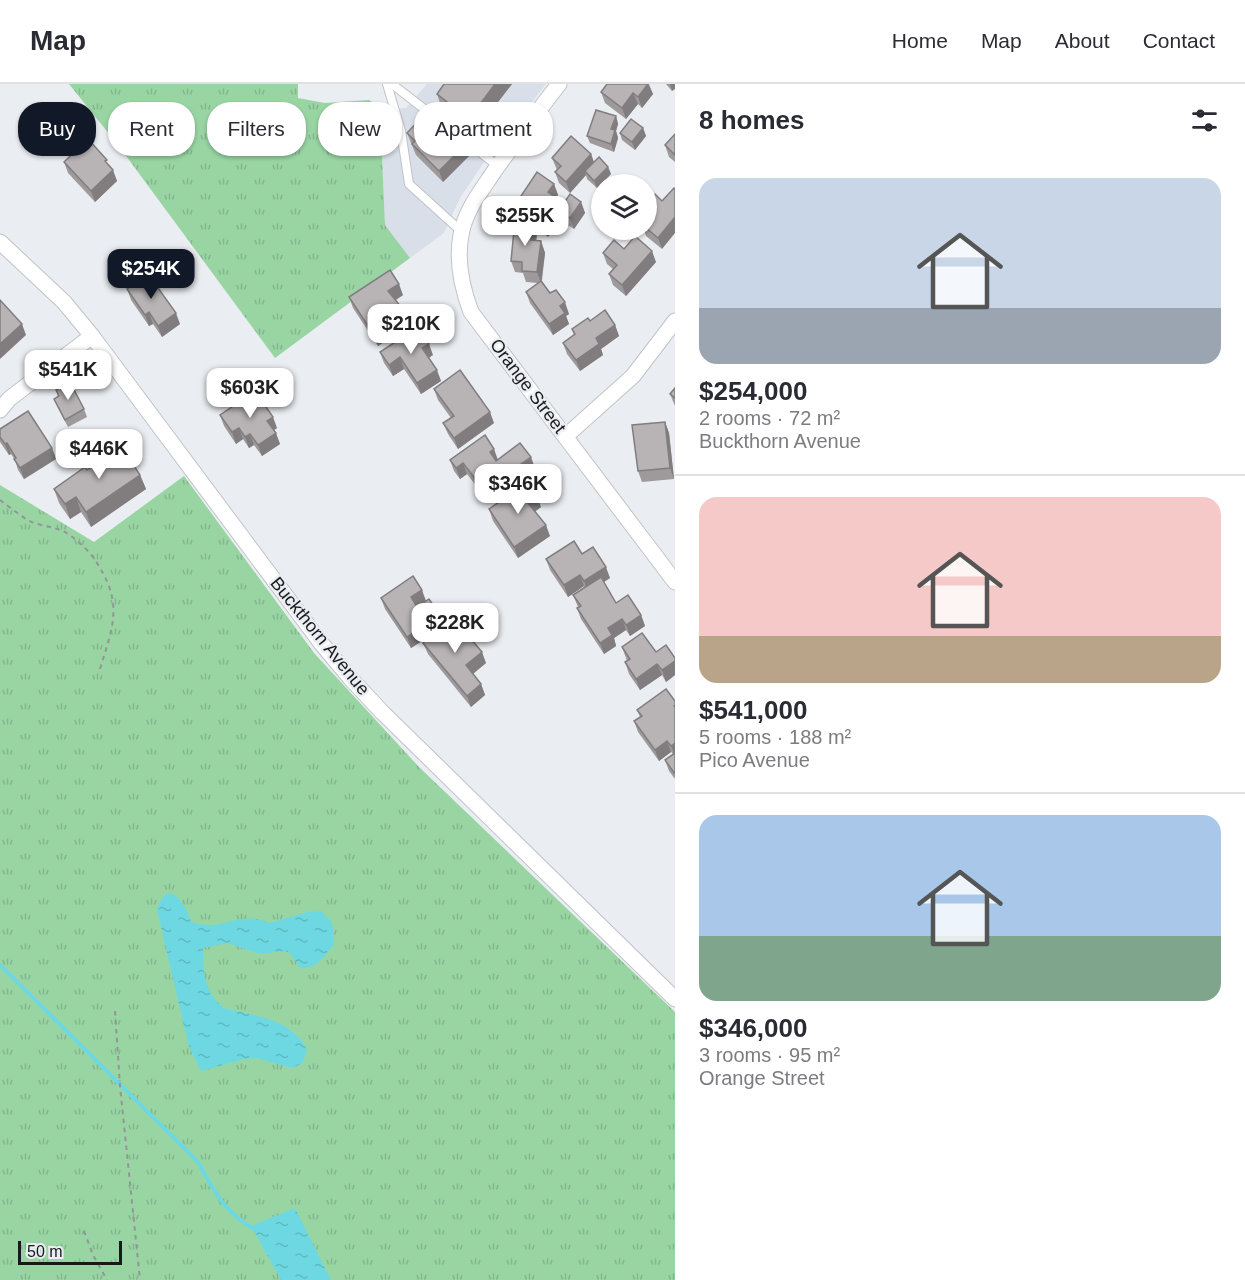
<!DOCTYPE html>
<html lang="en">
<head>
<meta charset="utf-8">
<style>
  body { margin:0; font-family:Arial,sans-serif; background:#f7f7f7; color:#2b2b33; height:100vh; display:flex; flex-direction:column; font-size:22px; white-space:nowrap }
  * { box-sizing:border-box; margin:0 }
  p { font-size:20px; color:#7c7c81 }
  .icon { flex:none; width:33px; height:33px; fill:none; stroke:currentColor; stroke-width:2; stroke-linecap:round; stroke-linejoin:round }
  .map { position:relative; flex:1; overflow:hidden }
  .details { display:flex; flex-direction:column; background:#fff; width:570px }
  .details>* { flex:none }
  .top-card { position:absolute; left:18px; top:18px; width:567px; height:54px; display:flex; gap:12px }
  .buttons { position:absolute; left:591px; top:90px; display:grid; gap:12px }
  .buttons a { display:grid; place-items:center; width:66px; height:66px; border-radius:50%; background:#fff; box-shadow:0 2px 4px #0004; font-size:30px }
  .scale { position:absolute; left:18px; bottom:15px; width:104px; box-sizing:border-box; padding-left:6px; border:3px solid #18191a; border-top:0; font-size:16px; line-height:21px; white-space:nowrap; color:#18191a; -webkit-text-stroke:4px #eaedf1; paint-order:stroke }
  .price { position:absolute; translate:-50% -51px; padding:0 14px; border-radius:12px; background:#fff; color:#222; font-size:20px; line-height:39px; filter:drop-shadow(0 2px 3px #0008) }
  .price::after { content:''; position:absolute; left:50%; top:36px; width:18px; height:14px; margin-left:-9px; background:inherit; clip-path:polygon(0 0,100% 0,50% 100%) }
  .price.current { background:#111827; color:#fff }
  ul { padding:0; list-style:none }
  li { display:grid; align-content:center; gap:12px; height:318px; padding:0 24px }
  li+li { border-top:2px solid #e1e1e2 }
  li span { display:grid; place-items:center; height:186px; border-radius:18px; color:#555 }
  li>.icon { margin-inline-start:auto }
  span .icon { width:108px; height:108px; fill:#fffc; stroke-width:1 }
  li b { font-size:26px }
  h2 { display:flex; justify-content:space-between; align-items:center; height:72px; padding:0 24px; font-size:26px }
  .chip { padding:0 21px; border-radius:24px; background:#fff; box-shadow:0 2px 4px #0004; font-size:21px; line-height:54px }
  .chip.current { background:#111827; color:#fff }
  header { display:flex; align-items:center; gap:36px; box-sizing:border-box; height:84px; padding:0 30px; background:#fff; border-bottom:2px solid #e1e1e2 }
  header strong { font-size:28px }
  nav { display:flex; gap:33px; margin-inline-start:auto; font-size:21px }
  main { display:flex; flex:1; min-height:0 }
  .map>svg:first-child { display:block }
  .built { fill:#d8dfe9 }
  .grass { fill:url(#grass-tufts) }
  .water { fill:url(#water-ripples) }
  .lines { fill:none; stroke-linecap:round; stroke-linejoin:round }
  .stream { stroke:#6dd8e1; stroke-width:4 }
  .service-casing { stroke:#c0c3c7; stroke-width:10 }
  .minor-casing { stroke:#c0c3c7; stroke-width:17 }
  .path { stroke:#939598; stroke-width:2; stroke-dasharray:4.5 4.5; stroke-linecap:butt }
  .service { stroke:#fff; stroke-width:8 }
  .minor { stroke:#fff; stroke-width:15 }
  .wall { fill:#9e9a9c }
  .shaded-wall { fill:#817d7f }
  .building { fill:#b8b3b5; stroke:#817d7f; stroke-width:1.5 }
  .labels { text-anchor:middle; stroke-width:4.5; stroke-linejoin:round; paint-order:stroke }
  .street-label { font-size:18px; fill:#18191a; stroke:#eaedf1 }
</style>
</head>
<body>
<header>
<strong>Map</strong>
<nav><a>Home</a><a>Map</a><a>About</a><a>Contact</a></nav>
</header>
<main>
<div class="map">
<svg width="675" height="1196" viewBox="0 0 675 1196">
  <defs>
    <pattern id="grass-tufts" width="24" height="20" patternUnits="userSpaceOnUse" patternTransform="scale(1.5)"><rect width="24" height="20" fill="#99d5a3"/><path d="M3 7l-1-3M5 7V3M7 7l1-3M15 17l-1-3M17 17v-4M19 17l1-3" fill="none" stroke="#83b68c"/></pattern>
    <pattern id="water-ripples" width="26" height="14" patternUnits="userSpaceOnUse" patternTransform="scale(1.5)"><rect width="26" height="14" fill="#6dd8e1"/><path d="M2 4q2-2 4 0t4 0M15 11q2-2 4 0t4 0" fill="none" stroke="#5eb9c0"/></pattern>
  </defs>
  <rect width="100%" height="100%" fill="#eaedf1"/>
  <!-- built -->
  <path class="built" d="M427,0h119l-66,84 -20,30 -16,35 -34,25 -25,-33 -5,-115 26,-2z"/>
  <!-- grass -->
  <g class="grass">
    <path d="M69,0h229v14l27,5 44,-3 6,4 5,6 5,115 25,33 -135,100 -157,-213z"/>
    <path d="M184,392l130,177 105,114 256,245v268h-675v-795l94,57z"/>
  </g>
  <!-- water -->
  <g class="water">
    <path d="M169,809c13,3 18,19 23,29 30,11 48,-13 77,1l42,-12 11,1 10,10 2,22c-9,12 -17,25 -34,24l-10,-15 -6,-2 -24,3 -33,-11 -24,5c0,23 1,45 21,60 31,8 66,10 83,41l-4,14 -11,5 -36,-10 -11,1 -44,12 -12,-24 -32,-137c2,-7 5,-14 12,-17z"/>
    <path d="M295,1124l36,72h-50l-30,-54z"/>
  </g>
  <g class="lines">
    <!-- stream -->
    <path class="stream" d="M0,881l198,197c16,29 26,50 56,67"/>
    <!-- service casing -->
    <g class="service-casing">
      <g id="service">
        <path d="M387,0l14,47 8,53 53,48"/>
        <path d="M392,0l106,82"/>
      </g>
    </g>
    <!-- minor casing -->
    <g class="minor-casing">
      <g id="minor">
        <path d="M559,0c-22,28 -43,57 -64,86 -13,20 -30,40 -34,65 -5,26 1,53 10,77l204,270"/>
        <path d="M0,158l64,60 28,34 229,307 30,36 32,34 292,286"/>
        <path d="M0,326l9,-11 83,-63"/>
        <path d="M566,352l67,-60 42,-55"/>
      </g>
    </g>
    <!-- path -->
    <g class="path">
      <path d="M0,416c8,6 17,13 26,19 11,7 27,7 39,13 14,9 27,21 35,36 23,38 12,61 0,101"/>
      <path d="M115,927l5,75 20,194"/>
      <path d="M84,1147l9,24 14,25"/>
    </g>
    <!-- service -->
    <use href="#service" class="service"/>
    <!-- minor -->
    <use href="#minor" class="minor"/>
  </g>
  <!-- wall -->
  <g class="wall">
    <path d="M512,0l-38,49 -32,-24 -5,-15z"/>
    <path d="M607,0h42l4,10 -11,14 -4,-4 -12,15 -21,-16 -4,-11z"/>
    <path d="M666,0h9l-3,7z"/>
    <path d="M616,32l2,8 -2,7 2,7 -4,14 -24,-9 -3,-7z"/>
    <path d="M643,44l3,8 -11,14 -13,-10 -2,-7z"/>
    <path d="M407,49l63,22 -27,27 -27,-27z"/>
    <path d="M675,50v28l-6,-5 -4,-12z"/>
    <path d="M591,70l3,8 14,5 3,7 -14,14 -10,-9 -1,-4 -16,18 -11,-10 -4,-11 2,-2 -5,-12z"/>
    <path d="M64,78l46,4 7,15 -22,21 -27,-29z"/>
    <path d="M554,100l4,11 -2,3 8,5 17,-1 4,11 -11,16 -8,-5 -4,6 -6,-4 -8,11 -13,-10 -4,-11 2,-3 -8,-6 -4,-11z"/>
    <path d="M655,110l7,55 -16,-13 -2,-6h2v-10l3,-3 -3,-8v-5z"/>
    <path d="M533,138l4,11 -1,8h5l4,12 -3,28 8,12 19,21 -3,2 3,8 -16,11 -23,-32 -4,-11 12,-9 -12,-1 -3,-9 -8,-1 -4,-11z"/>
    <path d="M624,165l32,13 -30,34 -13,-11 -4,-11 4,-5 -6,-5 -4,-11z"/>
    <path d="M127,205l53,35 -18,13 -9,-13 -4,2 -18,-26z"/>
    <path d="M403,211l-7,5 10,13 4,11 -32,22 -25,-38 -4,-11z"/>
    <path d="M590,237l25,4 4,11 -18,13 2,6 -23,16 -13,-17 -4,-11 11,-8 -2,-6z"/>
    <path d="M380,268l53,3 -4,3 12,23 -20,13 -17,-25 -11,7 -9,-13z"/>
    <path d="M675,304v18l-5,-12z"/>
    <path d="M434,305l60,34 -36,26 -10,-15 -5,-11 8,-5 -13,-18z"/>
    <path d="M56,306l28,19 3,8 -19,10 -11,-21 -3,-7 4,-2z"/>
    <path d="M220,331l57,13 -3,2 6,14 -18,12 -8,-11 -5,3 -6,-9 -7,5 -12,-18z"/>
    <path d="M665,338l4,11 5,46 -32,3 -4,-11z"/>
    <path d="M0,345l52,19 4,11 -32,20 -6,-9 -3,-10 -4,-6 -2,1 -9,-13z"/>
    <path d="M498,375l37,9 -47,33 -21,-27 -7,5 -6,-8 -4,-11z"/>
    <path d="M140,391l6,14 -55,38 -10,-15 -11,7 -11,-16 -5,-14z"/>
    <path d="M541,423l-6,4 15,25 -32,22 -25,-37 -4,-12z"/>
    <path d="M582,470l28,24 -6,4 12,21 25,12 4,11 -15,10 -4,-6 -12,8 2,8 -12,8 -23,-35 -4,-11 1,-1 -5,-12 11,-8v-1l-16,11 -18,-27 -4,-11z"/>
    <path d="M381,514l45,3 14,14 4,11 42,37 -13,11 8,10 4,11 -14,12 -43,-53 -5,-11 19,-15 -31,20 -26,-39z"/>
    <path d="M622,563l53,11v17l-9,7 -4,-7 -22,15 -11,-16 -4,-12 2,-1z"/>
    <path d="M675,617v78l-6,-8 -4,-11 8,-6 -2,-2 -12,9 -21,-29 -4,-11 6,-4 -3,-7z"/>
  </g>
  <!-- shaded-wall -->
  <g class="shaded-wall">
    <path d="M495,0h17l-38,49 -5,-14z"/>
    <path d="M648,0l5,10 -11,14 -4,-11z"/>
    <path d="M670,0h5v5l-3,2z"/>
    <path d="M633,9l5,11 -12,15 -4,-11z"/>
    <path d="M616,32l2,8 -2,7 2,7 -4,14 -3,-8v-15z"/>
    <path d="M643,44l3,8 -11,14 -3,-8z"/>
    <path d="M466,60l4,11 -27,27 -4,-11z"/>
    <path d="M591,70l4,12 -10,5 1,4 -16,18 -4,-11z"/>
    <path d="M608,83l3,7 -14,14 -3,-7z"/>
    <path d="M113,86l4,11 -22,21 -4,-11z"/>
    <path d="M554,100l4,11 -6,8 -4,-11z"/>
    <path d="M581,118l4,11 -11,16 -4,-11z"/>
    <path d="M562,129l4,11 -4,6 -4,-11z"/>
    <path d="M552,131l4,11 -8,11 -4,-11z"/>
    <path d="M675,133v16l-13,16 -4,-11z"/>
    <path d="M533,138l4,11 -2,19 -4,-12z"/>
    <path d="M541,157l4,12 -4,30 -4,-11z"/>
    <path d="M652,167l4,11 -30,34 -4,-11z"/>
    <path d="M399,200l4,11 -11,7 -4,-11z"/>
    <path d="M565,218l4,12 -3,2 3,8 -16,11 -4,-11 11,-18z"/>
    <path d="M149,228l4,12 -4,2 -4,-11z"/>
    <path d="M176,229l4,11 -18,13 -4,-11z"/>
    <path d="M406,229l4,11 -32,22 -4,-11z"/>
    <path d="M22,240l4,11 -26,24v-15z"/>
    <path d="M615,241l4,11 -18,13 2,6 -23,16 -4,-11 20,-22z"/>
    <path d="M429,260l4,11 -7,4 -4,-11z"/>
    <path d="M400,273l4,12 -11,7 -4,-11z"/>
    <path d="M437,286l4,11 -20,13 -4,-11z"/>
    <path d="M490,328l4,11 -36,26 -4,-11z"/>
    <path d="M273,333l4,11 -6,4 -4,-11z"/>
    <path d="M665,338l4,11 5,46 -4,-11z"/>
    <path d="M239,344l4,11 -7,5 -4,-12z"/>
    <path d="M276,349l4,11 -18,12 -4,-11z"/>
    <path d="M250,350l4,11 -5,3 -4,-11z"/>
    <path d="M7,359l4,11 -2,1 -4,-11z"/>
    <path d="M52,364l4,11 -32,20 -4,-11z"/>
    <path d="M494,365l4,11 -4,3 -4,-11z"/>
    <path d="M531,373l4,11 -47,33 -4,-11z"/>
    <path d="M463,379l4,11 -7,5 -4,-11z"/>
    <path d="M140,391l6,14 -55,38 -5,-15z"/>
    <path d="M537,412l4,11 -9,7 -4,-11z"/>
    <path d="M76,413l5,15 -11,7 -5,-15z"/>
    <path d="M546,441l4,11 -32,22 -4,-11z"/>
    <path d="M606,483l4,11 -22,14 -4,-11z"/>
    <path d="M580,491l4,11 -16,11 -4,-12z"/>
    <path d="M422,506l4,11 -11,7 -4,-11z"/>
    <path d="M440,531l4,12 -33,21 -4,-11z"/>
    <path d="M641,531l4,11 -15,10 -4,-11z"/>
    <path d="M622,535l4,11 -12,8 2,8 -12,8 -4,-11 8,-15z"/>
    <path d="M482,568l4,11 -16,13 -4,-11z"/>
    <path d="M675,577v14l-9,7 -4,-12z"/>
    <path d="M657,580l5,11 -22,15 -4,-11z"/>
    <path d="M481,600l4,11 -14,12 -4,-11z"/>
    <path d="M667,657l4,11 -12,9 -4,-11z"/>
    <path d="M675,660v12l-4,-10z"/>
  </g>
  <!-- building -->
  <g class="building">
    <path d="M444,0h51l-26,35 -32,-25z"/>
    <path d="M607,0h41l-10,13 -5,-4 -11,15 -21,-16z"/>
    <path d="M596,26l20,6 -5,13 4,1 -4,14 -24,-8z"/>
    <path d="M425,30l21,20 5,-5 15,15 -27,27 -27,-27 3,-3 -8,-8z"/>
    <path d="M631,35l12,9 -11,14 -12,-9z"/>
    <path d="M675,50v21l-10,-10z"/>
    <path d="M571,52l20,18 -25,28 -11,-10 6,-6 -9,-8z"/>
    <path d="M88,55l19,21 -2,1 8,9 -22,21 -27,-29z"/>
    <path d="M599,73l9,10 -14,14 -9,-10z"/>
    <path d="M537,88l17,12 -6,8 16,11 6,-9 11,8 -11,16 -8,-5 -4,6 -6,-4 -8,11 -13,-10 6,-8 -16,-12z"/>
    <path d="M674,104l1,1v28l-17,21 -12,-10v-8l7,-8 -7,-5v-3l9,-10 7,7z"/>
    <path d="M515,136l18,2 -2,18 10,1 -4,31 -15,-1v-9l-11,-1z"/>
    <path d="M635,152l17,15 -30,34 -13,-11 8,-9 -14,-12 11,-13 10,9z"/>
    <path d="M390,186l9,14 -11,7 18,22 -32,22 -25,-38z"/>
    <path d="M148,190l28,39 -18,13 -9,-14 -4,3 -18,-26z"/>
    <path d="M541,197l9,12 6,-3 9,12 -5,4 5,7 -16,11 -23,-32z"/>
    <path d="M0,216l22,24 -22,20z"/>
    <path d="M605,226l10,15 -19,13 3,6 -23,16 -13,-17 12,-9 -3,-5 16,-11 2,3z"/>
    <path d="M418,243l11,17 -7,4 15,22 -20,13 -17,-26 -11,8 -9,-13z"/>
    <path d="M460,286l30,42 -36,26 -11,-15 11,-7 -20,-27z"/>
    <path d="M70,298l14,27 -19,11 -11,-21 5,-3 -3,-6z"/>
    <path d="M675,304v10l-5,-4z"/>
    <path d="M251,310l7,10 4,-3 11,16 -6,4 9,12 -18,12 -8,-11 -5,3 -6,-9 -7,4 -12,-17z"/>
    <path d="M28,327l24,37 -32,20 -6,-9 2,-1 -9,-15 -2,1 -5,-7v-8z"/>
    <path d="M665,338l5,46 -32,3 -6,-46z"/>
    <path d="M485,351l9,14 -4,3 6,9 24,-18 11,14 -47,33 -21,-27 -7,5 -6,-8z"/>
    <path d="M121,362l19,29 -54,37 -10,-15 -11,7 -11,-15 31,-22 2,3z"/>
    <path d="M528,398l9,14 -9,7 18,22 -32,22 -25,-38z"/>
    <path d="M574,457l8,13 11,-7 13,20 -22,14 -4,-6 -16,10 -18,-26z"/>
    <path d="M413,492l9,14 -11,7 6,10 12,-8 11,16 -33,22 -26,-39z"/>
    <path d="M601,493l15,26 12,-8 13,20 -15,10 -4,-6 -14,9 4,7 -12,8 -23,-35 4,-2 -8,-11z"/>
    <path d="M453,534l29,34 -16,13 15,19 -14,12 -44,-53z"/>
    <path d="M642,549l14,19 10,-7 9,13v3l-13,9 -5,-6 -21,15 -11,-17 5,-3 -8,-12z"/>
    <path d="M666,605l9,12v4l-1,1 1,1v36l-4,3 -4,-5 -12,9 -21,-29 8,-5 -5,-6z"/>
    <path d="M675,669v21l-10,-14z"/>
  </g>
  <g class="labels">
    <!-- street labels -->
    <g class="street-label">
      <text transform="translate(528 302) rotate(53)" y="6">Orange Street</text>
      <text transform="translate(320 552) rotate(51)" y="6">Buckthorn Avenue</text>
    </g>
  </g>
</svg>
<div class="buttons">
<a><svg class="icon" aria-label="layers" viewBox="0 0 24 24"><path d="M12 4l9 5-9 5-9-5zM3 14l9 5 9-5"/></svg></a>
</div>
<div class="scale">50 m</div>
<b class="price" style="left:525px;top:163px">$255K</b>
<b class="price current" style="left:151px;top:216px">$254K</b>
<b class="price" style="left:411px;top:271px">$210K</b>
<b class="price" style="left:68px;top:317px">$541K</b>
<b class="price" style="left:250px;top:335px">$603K</b>
<b class="price" style="left:99px;top:396px">$446K</b>
<b class="price" style="left:518px;top:431px">$346K</b>
<b class="price" style="left:455px;top:570px">$228K</b>
<div class="top-card">
<a class="chip current">Buy</a>
<a class="chip">Rent</a>
<a class="chip">Filters</a>
<a class="chip">New</a>
<a class="chip">Apartment</a>
</div>
</div>
<section class="details">
<h2>8 homes<svg class="icon" aria-label="filters" viewBox="0 0 24 24"><path d="M4 7h16M4 17h16"/><circle cx="9" cy="7" r="2"/><circle cx="15" cy="17" r="2"/></svg></h2>
<ul>
<li><span style="background:linear-gradient(#c9d6e8 70%,#9aa5b1 0)"><svg class="icon" aria-label="home" viewBox="0 0 24 24"><path d="M3 11l9-7 9 7M6 9v11h12V9"/></svg></span><div><b>$254,000</b><p>2 rooms · 72 m²</p><p>Buckthorn Avenue</p></div></li>
<li><span style="background:linear-gradient(#f6c9c9 75%,#b9a48a 0)"><svg class="icon" aria-label="home" viewBox="0 0 24 24"><path d="M3 11l9-7 9 7M6 9v11h12V9"/></svg></span><div><b>$541,000</b><p>5 rooms · 188 m²</p><p>Pico Avenue</p></div></li>
<li><span style="background:linear-gradient(#a9c7e8 65%,#7fa58c 0)"><svg class="icon" aria-label="home" viewBox="0 0 24 24"><path d="M3 11l9-7 9 7M6 9v11h12V9"/></svg></span><div><b>$346,000</b><p>3 rooms · 95 m²</p><p>Orange Street</p></div></li>
</ul>
</section>
</main>
</body>
</html>
